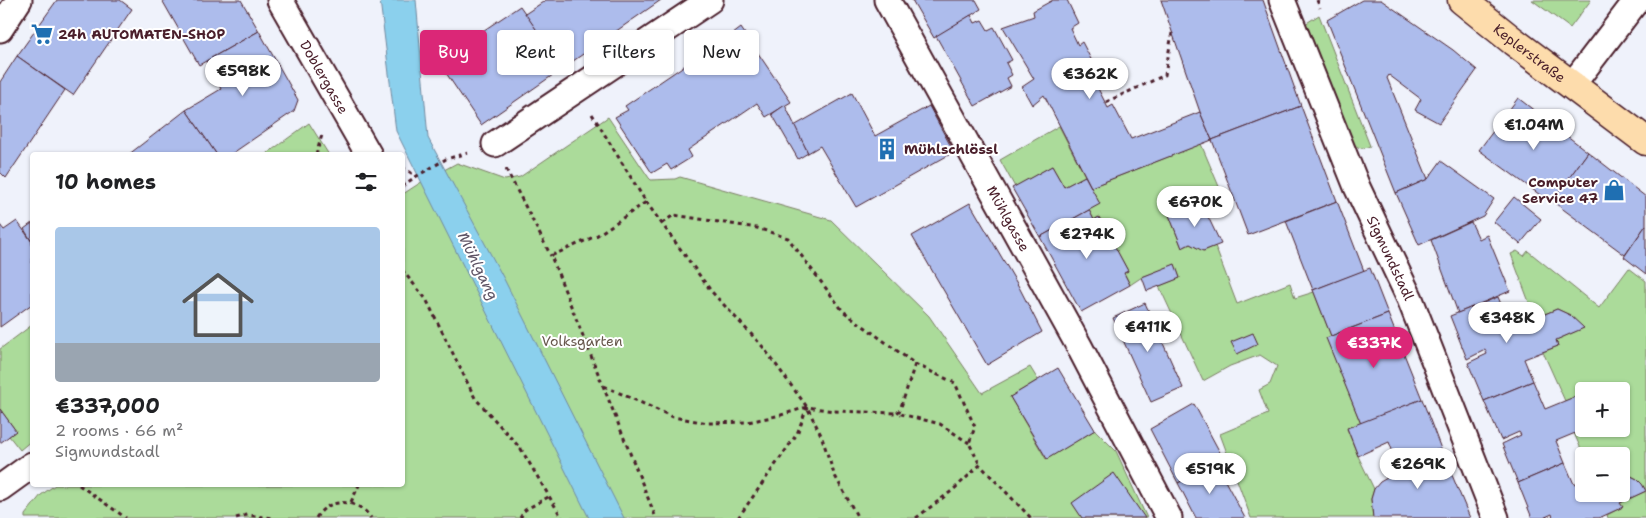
<!DOCTYPE html>
<html lang="en">
<head>
<meta charset="utf-8">
<style>
  body { margin:0; font-family:"Shantell Sans",sans-serif; background:#f2f2f2; color:#202124; height:100vh; display:flex; flex-direction:column; font-size:19px; white-space:nowrap }
  * { box-sizing:border-box; margin:0 }
  p { font-size:16px; color:#757577 }
  .icon { flex:none; width:28px; height:28px; fill:none; stroke:currentColor; stroke-width:2; stroke-linecap:round; stroke-linejoin:round }
  .map { position:relative; flex:1; overflow:hidden }
  .details { position:absolute; left:30px; top:152px; width:375px; height:335px; display:flex; flex-direction:column; background:#fff; border-radius:5px; box-shadow:0 1px 4px #0004 }
  .details>* { flex:none }
  .hud { position:absolute; left:420px; top:30px; width:475px; height:45px; display:flex; gap:10px }
  .controls { position:absolute; left:1575px; top:382px; display:grid; gap:10px }
  .controls a { display:grid; place-items:center; width:55px; height:55px; border-radius:5px; background:#fff; box-shadow:0 1px 4px #0004; font-size:25px }
  .price { position:absolute; translate:-50% -42px; padding:0 11px; border-radius:18px; background:#fff; color:#222; font-size:16px; line-height:32px; filter:drop-shadow(0 1px 2px #0008) }
  .price::after { content:''; position:absolute; left:50%; top:30px; width:15px; height:11px; margin-left:-8px; background:inherit; clip-path:polygon(0 0,100% 0,50% 100%) }
  .price.on { background:#db2777; color:#fff }
  ul { padding:0; list-style:none }
  li { display:grid; align-content:center; gap:10px; height:265px; padding:0 25px }
  li+li { border-top:1px solid #e0e0e0 }
  li span { display:grid; place-items:center; height:155px; border-radius:5px; color:#555 }
  li>.icon { margin-inline-start:auto }
  span .icon { width:90px; height:90px; fill:#fffc; stroke-width:1 }
  li b { font-size:21px }
  h2 { display:flex; justify-content:space-between; align-items:center; height:60px; padding:0 25px; font-size:21px }
  .tag { padding:0 18px; border-radius:5px; background:#fff; box-shadow:0 1px 4px #0004; font-size:18px; line-height:45px }
  .tag.on { background:#db2777; color:#fff }
  .map>svg:first-child { display:block }
  .green { fill:#abdb9a; stroke:#7a7d62 }
  .water { fill:#8bd0ed; stroke:#71899f }
  .building { fill:#adbcec; stroke:#4a1f2b }
  .lines { fill:none; stroke-linecap:round; stroke-linejoin:round }
  .minor-casing { stroke:#4a1f2b; stroke-width:29 }
  .primary-casing { stroke:#4a1f2b; stroke-width:31 }
  .path { stroke:#4a1f2b; stroke-width:3; stroke-dasharray:4 4; stroke-linecap:butt }
  .minor { stroke:#fff; stroke-width:25 }
  .primary { stroke:#fddcac; stroke-width:28 }
  .labels { text-anchor:middle; stroke-width:4; stroke-linejoin:round; paint-order:stroke }
  .poi-label { font-size:14px; font-weight:bold; fill:#4a1f2b; stroke:#fff; text-anchor:start }
  .street-label { font-size:14px; fill:#4a1f2b; stroke:#fff }
  .park-label { font-size:14px; fill:#67574c; stroke:#fff }
  .water-label { font-size:15px; font-style:italic; fill:#5e5465; stroke:#fff }
</style>
</head>
<body>
<div class="map">
<svg width="1646" height="518" viewBox="0 0 1646 518">
  <rect width="100%" height="100%" fill="#eff2fb"/>
  <filter id="ink" filterUnits="userSpaceOnUse"><feTurbulence type="fractalNoise" baseFrequency=".02" numOctaves="2"/><feDisplacementMap in="SourceGraphic" scale="10" xChannelSelector="R" yChannelSelector="G"/><feConvolveMatrix kernelMatrix="1 2 1 2 8 2 1 2 1" color-interpolation-filters="sRGB"/></filter>
  <g filter="url(#ink)">
    <!-- green -->
    <g class="green">
      <path d="M1532,0h59l-21,28z"/>
      <path d="M1319,15l51,131c-9,4 -14,2 -19,-6l-46,-116z"/>
      <path d="M608,117l41,61 2,2 24,-1 5,-2 151,43 98,96 53,77 48,-26 8,13 -28,17 36,62 49,-29 21,21 31,67h-1122v-3l16,-20 14,-10h347l1,-291 17,-11 37,-20 48,17 15,-3z"/>
      <path d="M309,123l20,32h-64z"/>
      <path d="M1059,126l26,50 -21,11 -12,-21 -37,21 -15,-27z"/>
      <path d="M1201,144l22,52 -22,6 -32,13 13,33 8,-4 14,7 11,-5 22,58 53,-21 5,15 19,-6 17,44 -4,2 34,86 -14,5 11,27 16,33 -3,10 2,19h-122l-31,-84 48,-20 -9,-24 11,-6 7,-18 -17,-11 -30,11 -27,15 -44,-95 21,-8 -5,-13 -33,12 -12,8 -6,-12 4,-2 -30,-54 -4,3 -5,-10 2,-23z"/>
      <path d="M1517,251l7,5 4,-5 71,57 30,-40 17,13v209l-9,-11 -16,-8v-15h-37l-10,-23 11,-4h36v-38h-37v2l-19,8 -22,-49 15,-6 -2,-6 27,-12 -13,-13 -13,-6 -22,9 -24,-64z"/>
      <path d="M32,325v115l-12,10 -11,-14 7,-5 -16,-22v-60z"/>
      <path d="M1646,491v27h-38l-1,-3 15,-8 -2,-4z"/>
    </g>
    <!-- water -->
    <path class="water" d="M380,0h36l12,138 76,141 120,239h-35l-193,-387z"/>
    <!-- building -->
    <g class="building">
      <path d="M57,0h63l12,9 -59,86 -56,-39z"/>
      <path d="M162,0h79l18,31 -60,34z"/>
      <path d="M546,0h115l-98,68 -38,-54z"/>
      <path d="M912,0h64l5,9 -47,29z"/>
      <path d="M1053,0h14l11,23 -8,5 8,17 4,-3 13,25 -7,2 20,39 5,-3 18,34 69,-27 12,28 -121,47 -47,-92 -12,10 -10,-18 12,-8 -31,-52 31,-11 -1,-5z"/>
      <path d="M1161,0h102l38,106 -89,34 -12,-28z"/>
      <path d="M1362,0h19l72,50 24,20 -38,53 -24,-13 6,-11 -32,-24 -2,3 41,101 -32,14 -69,-173z"/>
      <path d="M520,6l43,62 -82,57 -43,-64z"/>
      <path d="M971,15l4,8 7,-3 6,10 6,-3 18,33 -6,3 6,12 -5,3 4,8 -36,20 -39,-70z"/>
      <path d="M741,28l50,74 -25,15 -9,-14 -69,47 4,7 -21,13 -4,-6 -15,9 -37,-56 13,-7 -3,-4 94,-64 1,2z"/>
      <path d="M259,31l39,69 -4,11 -64,44h-13l-31,-45 35,-21 -15,-28z"/>
      <path d="M17,56l48,34 -59,88 -6,-6v-90z"/>
      <path d="M852,93l23,43 54,-30 25,46 -98,55 -36,-61 -12,7 -14,-27z"/>
      <path d="M1518,98l70,54 -37,51 -72,-53z"/>
      <path d="M785,105l23,48 -10,6 -26,-45z"/>
      <path d="M1301,106l36,95 -89,34 -36,-95z"/>
      <path d="M186,110l31,45h-89z"/>
      <path d="M1588,152l58,45v28l-21,30 -73,-54z"/>
      <path d="M1441,161l53,38 -11,17 -64,29 -23,-52 32,-14z"/>
      <path d="M1052,166l12,21 21,-11 15,28 -60,33 -28,-49z"/>
      <path d="M1514,197l27,22 -21,25 -26,-22z"/>
      <path d="M1337,201l27,70 -51,19 -27,-69z"/>
      <path d="M1201,202l20,42 -18,7 -13,-7 -8,4 -13,-33z"/>
      <path d="M970,203l49,84 23,45 -55,33 -75,-129z"/>
      <path d="M1089,210l5,10 5,-3 29,54 -4,2 6,12 -49,27 -41,-75z"/>
      <path d="M17,221l15,21v62l-32,23v-102l4,5z"/>
      <path d="M1471,222l8,17 8,-4 23,56 -52,22 -27,-73z"/>
      <path d="M32,223v19l-8,-13z"/>
      <path d="M1646,225v49l-22,-17z"/>
      <path d="M1175,264l5,14 -33,13 -5,-14z"/>
      <path d="M1370,268l18,46 -57,22 -18,-46z"/>
      <path d="M1498,297l13,31 46,-19 13,6 14,13 -28,12 2,6 -34,13 9,22 -49,20 -16,-38 19,-9 -2,-4 -18,9 -17,-43z"/>
      <path d="M1145,303l38,85 -32,14 -38,-84z"/>
      <path d="M1388,314l34,85 -61,25 -35,-86z"/>
      <path d="M1253,333l5,11 -21,10 -6,-12z"/>
      <path d="M1058,368l37,62 -48,29 -37,-62z"/>
      <path d="M1533,381l12,28 39,-16v36h1l-29,12 9,22 -47,20 -16,-39 19,-9 -2,-3 -18,8 -17,-39z"/>
      <path d="M1422,399l19,50 -45,11 -7,-18 -31,14 -11,-28z"/>
      <path d="M1194,404l30,56 -46,23 -28,-54z"/>
      <path d="M0,409l16,22 -16,12z"/>
      <path d="M1441,449l29,69h-97l-2,-19 3,-10 6,-7 7,-4 -5,-12 14,-6z"/>
      <path d="M1565,463l9,21 10,-5v15h37v-23l16,8 5,5 4,7 -26,12 3,4 -24,11h-46l-1,-4 -9,4h-11l-14,-35z"/>
      <path d="M1216,464l29,54h-49l-18,-35z"/>
      <path d="M1114,473l31,45h-63l-10,-15z"/>
    </g>
    <g class="lines">
      <!-- minor casing -->
      <g class="minor-casing">
        <g id="minor">
          <path id="s1" d="M280,0l89,155"/>
          <path id="s2" d="M887,0l192,346 90,172"/>
          <path id="s3" d="M1282,0l75,187 53,112 86,219"/>
          <path d="M0,29l19,-29"/>
          <path d="M1572,85l65,-85"/>
          <path d="M495,144l215,-144"/>
          <path d="M0,488l32,-23"/>
        </g>
      </g>
      <!-- primary casing -->
      <g class="primary-casing">
        <g id="primary">
          <path id="s4" d="M1462,0l51,41 133,100"/>
        </g>
      </g>
      <!-- path -->
      <g class="path">
        <path d="M1317,0l3,8"/>
        <path d="M1106,102l59,-27 7,-42"/>
        <path d="M592,114l54,88 -50,34 -45,20 105,262"/>
        <path d="M316,155l6,-20"/>
        <path d="M402,167l14,9"/>
        <path d="M506,169l45,87"/>
        <path d="M402,186l15,-10 29,-17 22,-6"/>
        <path d="M646,202l65,89 52,56 44,60 14,28 13,39 24,44"/>
        <path d="M662,223l12,-8 83,13 31,10 55,73 72,53 -15,46 -3,3 43,11 29,19"/>
        <path d="M402,270l24,29 49,99 46,51 41,69"/>
        <path d="M915,364l40,19 20,44 -6,16 11,22"/>
        <path d="M604,386l69,31 35,6 40,-1 33,-7 26,-8 27,4 63,2"/>
        <path d="M79,485l47,33"/>
        <path d="M351,502l8,-17"/>
        <path d="M236,518l10,-3 28,3"/>
        <path d="M316,518c12,-21 42,-20 55,0"/>
        <path d="M520,518l5,-8 25,-14"/>
        <path d="M738,518l59,-84 10,-27"/>
        <path d="M916,518l37,-28 27,-25 51,53"/>
      </g>
      <!-- minor -->
      <use href="#minor" class="minor"/>
      <!-- primary -->
      <use href="#primary" class="primary"/>
    </g>
  </g>
  <!-- icons -->
  <defs>
    <g id="supermarket-bare" transform="scale(1.725)"><path d="M-6-5.5h2.5l.6 2H6L4.5 2H-2.5L-4.4-4H-6ZM-1.5 3.2a1.3 1.3 0 1 0 .1 0ZM3 3.2a1.3 1.3 0 1 0 .1 0Z" fill="#1f6fb2" stroke="#fff" stroke-width="2.5" paint-order="stroke"/></g>
    <g id="building-bare" transform="scale(1.725)"><path d="M-4-6H4V6H1V3H-1V6H-4ZM-2.5-4.3h1.7v1.8h-1.7ZM.8-4.3h1.7v1.8H.8ZM-2.5-1h1.7V.8h-1.7ZM.8-1h1.7V.8H.8Z" fill="#1f6fb2" stroke="#fff" stroke-width="2.5" paint-order="stroke"/></g>
    <g id="shop-bare" transform="scale(1.725)"><path d="M-5-2.5h2.3a2.7 3.5 0 0 1 5.4 0H5L5.5 6h-11ZM-1.5-2.5h3a1.5 2.3 0 0 0-3 0Z" fill="#1f6fb2" stroke="#fff" stroke-width="2.5" paint-order="stroke"/></g>
  </defs>
  <g fill-rule="evenodd">
    <use href="#supermarket-bare" x="42" y="34"/>
    <use href="#building-bare" x="887" y="149"/>
    <use href="#shop-bare" x="1614" y="190"/>
  </g>
  <g class="labels">
    <!-- poi labels -->
    <g class="poi-label">
      <text x="58" y="39">24h AUTOMATEN-SHOP</text>
      <text x="904" y="154">Mühlschlössl</text>
      <text x="1598" y="187" text-anchor="end">Computer<tspan x="1598" dy="16">Service 47</tspan></text>
    </g>
    <!-- street labels -->
    <g class="street-label">
      <text dy="5" stroke="none"><textPath href="#s4" startOffset="86">Keplerstraße</textPath></text>
      <text dy="5" stroke="none"><textPath href="#s1" startOffset="89">Doblergasse</textPath></text>
      <text dy="5" stroke="none"><textPath href="#s2" startOffset="250">Mühlgasse</textPath></text>
      <text dy="5" stroke="none"><textPath href="#s3" startOffset="280">Sigmundstadl</textPath></text>
    </g>
    <!-- park labels -->
    <g class="park-label">
      <text x="582" y="346">Volksgarten</text>
    </g>
    <!-- water labels -->
    <g class="water-label">
      <text transform="translate(478 266) rotate(64)" y="5">Mühlgang</text>
    </g>
  </g>
</svg>
<div class="controls">
<a>+</a>
<a>−</a>
</div>
<b class="price" style="left:243px;top:97px">€598K</b>
<b class="price" style="left:1090px;top:100px">€362K</b>
<b class="price" style="left:1534px;top:151px">€1.04M</b>
<b class="price" style="left:1195px;top:228px">€670K</b>
<b class="price" style="left:1087px;top:260px">€274K</b>
<b class="price" style="left:1507px;top:344px">€348K</b>
<b class="price" style="left:1148px;top:353px">€411K</b>
<b class="price on" style="left:1374px;top:369px">€337K</b>
<b class="price" style="left:1418px;top:490px">€269K</b>
<b class="price" style="left:1210px;top:495px">€519K</b>
<div class="hud">
<a class="tag on">Buy</a>
<a class="tag">Rent</a>
<a class="tag">Filters</a>
<a class="tag">New</a>
</div>
<section class="details">
<h2>10 homes<svg class="icon" aria-label="filters" viewBox="0 0 24 24"><path d="M4 7h16M4 17h16"/><circle cx="9" cy="7" r="2"/><circle cx="15" cy="17" r="2"/></svg></h2>
<ul>
<li><span style="background:linear-gradient(#a9c7e8 75%,#9aa5b1 0)"><svg class="icon" aria-label="home" viewBox="0 0 24 24"><path d="M3 11l9-7 9 7M6 9v11h12V9"/></svg></span><div><b>€337,000</b><p>2 rooms · 66 m²</p><p>Sigmundstadl</p></div></li>
</ul>
</section>
</div>
</body>
</html>
